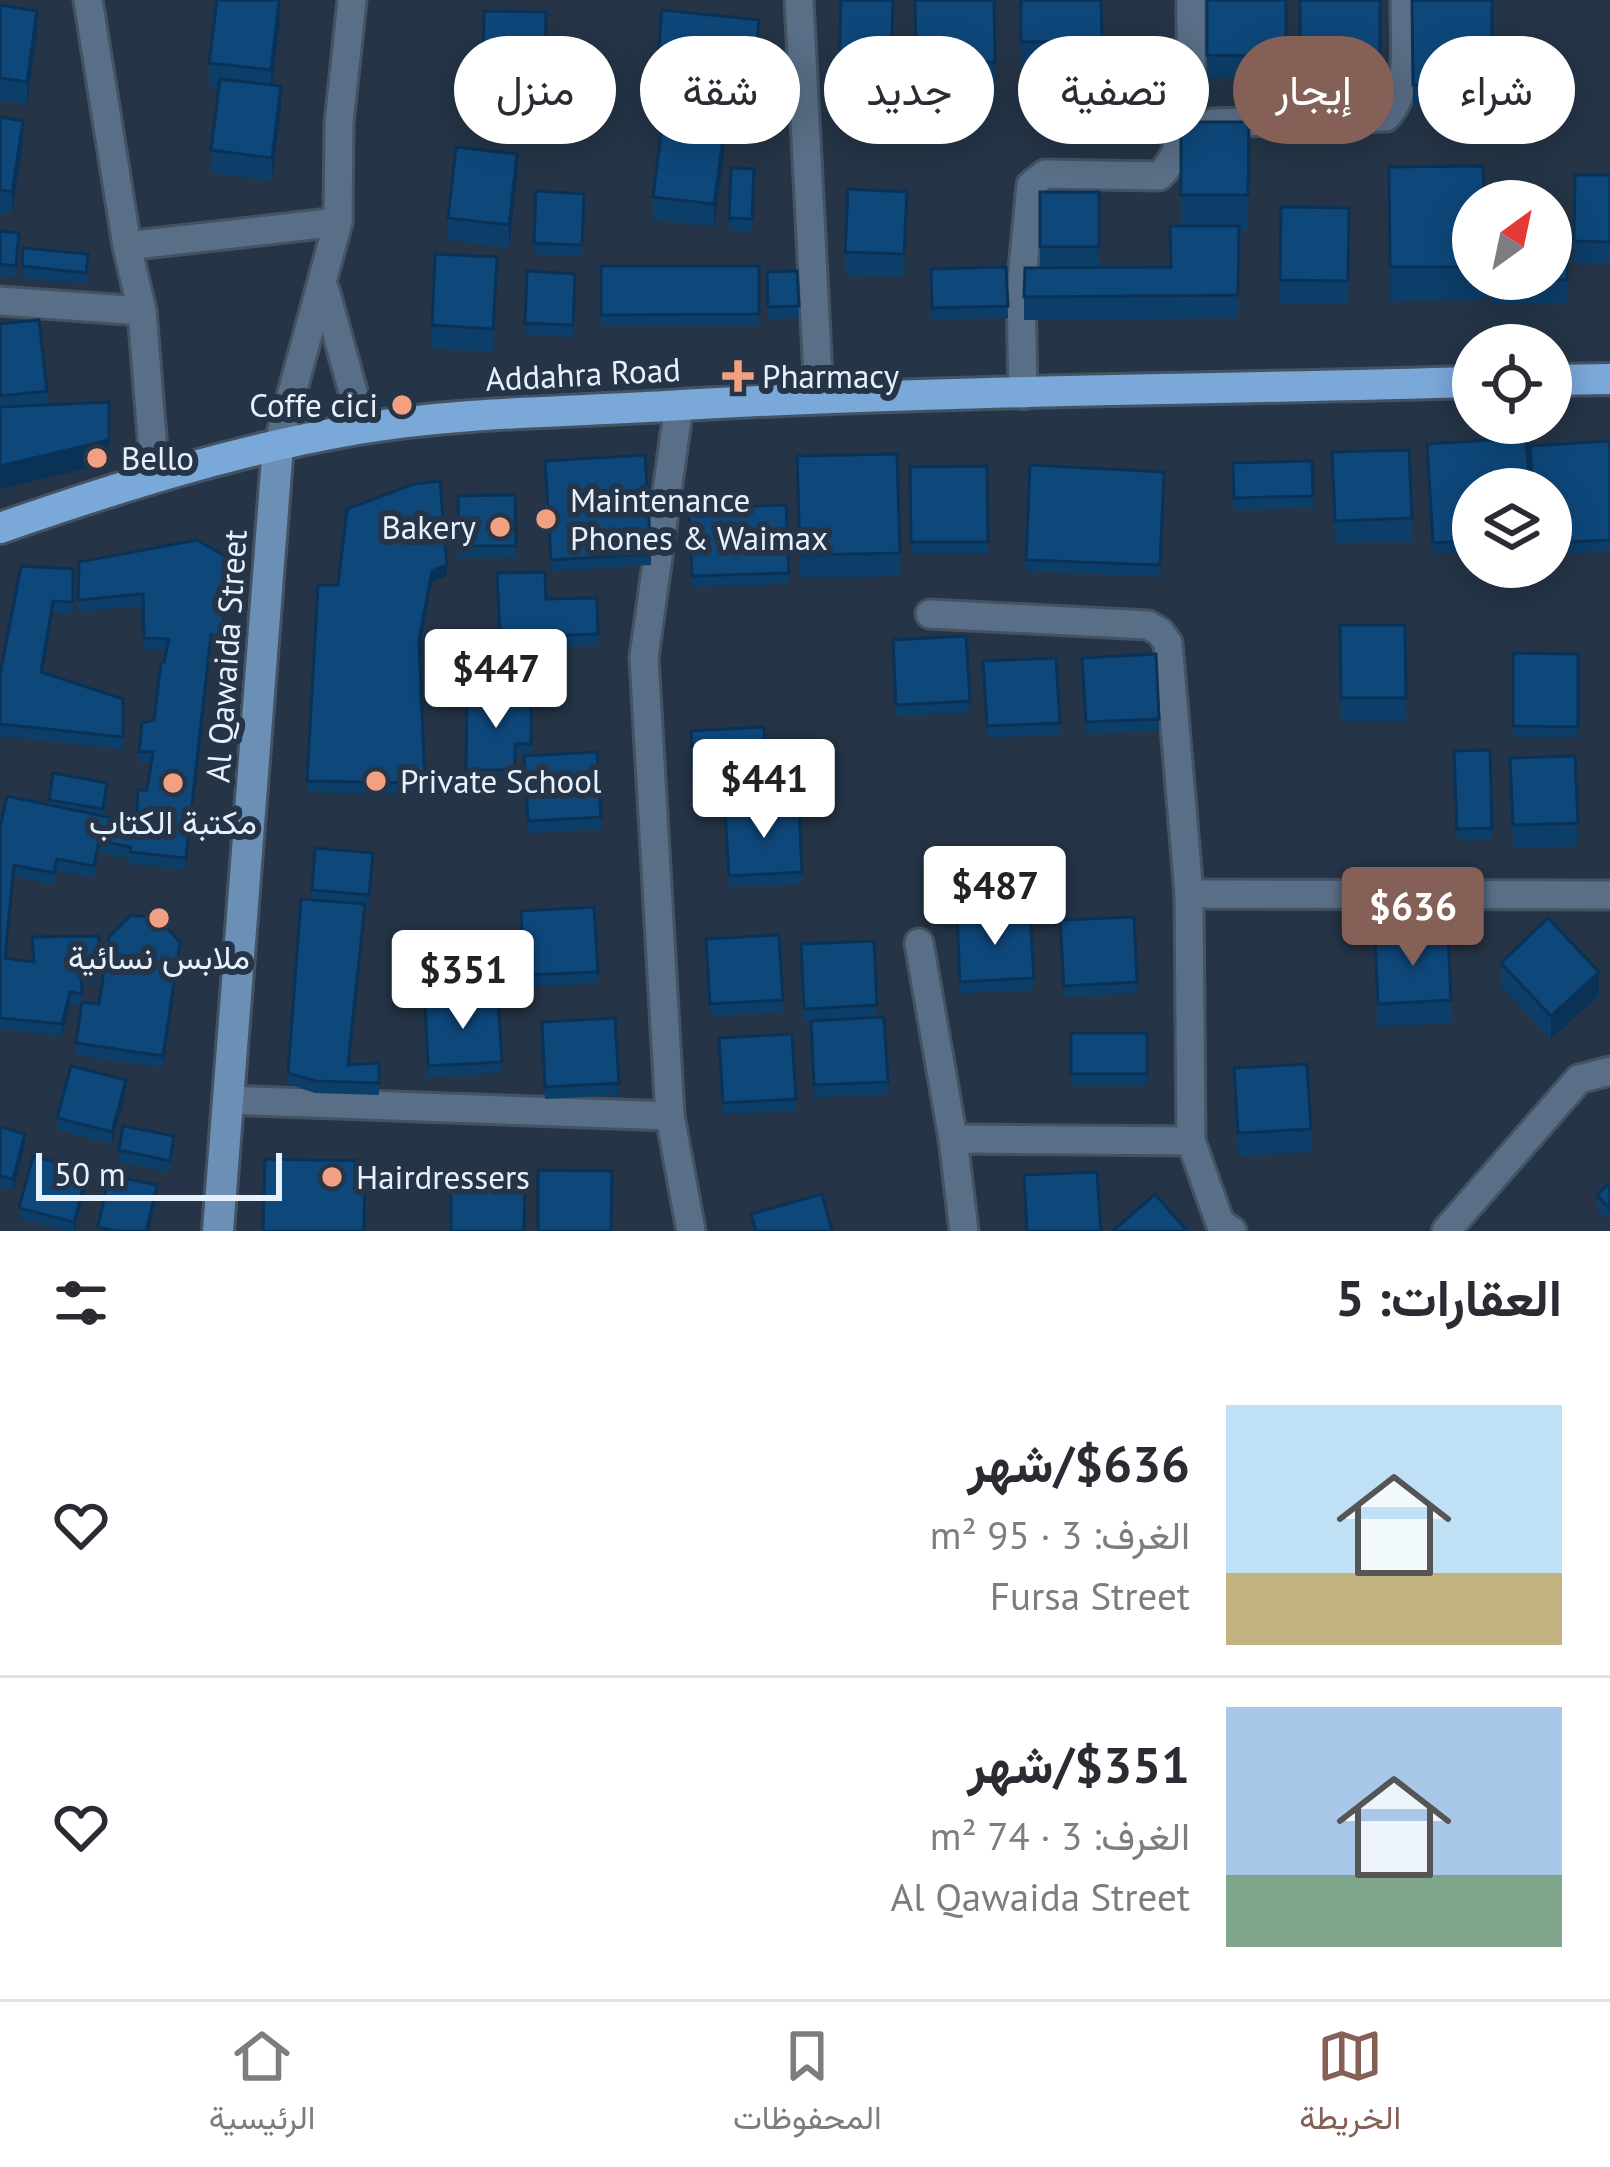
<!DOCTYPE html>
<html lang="ar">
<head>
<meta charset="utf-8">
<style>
  body { margin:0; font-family:"PT Sans",Vazirmatn,sans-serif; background:#f2f2f3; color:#2b2b33; direction:rtl; height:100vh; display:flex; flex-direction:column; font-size:45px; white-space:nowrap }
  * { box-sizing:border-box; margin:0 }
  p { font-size:39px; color:#7c7c81 }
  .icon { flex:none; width:66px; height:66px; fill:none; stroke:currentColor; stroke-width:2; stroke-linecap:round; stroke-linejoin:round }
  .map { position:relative; height:1231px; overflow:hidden; direction:ltr }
  .drawer { display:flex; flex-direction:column; background:#fff; flex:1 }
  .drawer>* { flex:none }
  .hud { position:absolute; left:36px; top:36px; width:1539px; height:108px; direction:rtl; display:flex; gap:24px }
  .needle { width:78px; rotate:33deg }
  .fabs { position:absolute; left:1452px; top:180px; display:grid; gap:24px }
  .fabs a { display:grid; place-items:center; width:120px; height:120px; border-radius:50%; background:#fff; box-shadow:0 6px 30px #0003; font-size:60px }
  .scale { position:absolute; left:36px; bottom:30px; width:246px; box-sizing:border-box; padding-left:12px; border:6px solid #e7f1fc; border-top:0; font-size:33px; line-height:42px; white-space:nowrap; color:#e7f1fc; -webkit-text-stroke:9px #253547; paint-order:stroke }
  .price { position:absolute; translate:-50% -102px; padding:0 27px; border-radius:12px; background:#fff; color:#222; font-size:39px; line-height:78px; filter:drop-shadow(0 3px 6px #0008) }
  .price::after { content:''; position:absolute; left:50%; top:72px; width:36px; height:27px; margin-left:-18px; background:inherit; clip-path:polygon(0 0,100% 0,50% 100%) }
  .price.selected { background:#856057; color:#fff }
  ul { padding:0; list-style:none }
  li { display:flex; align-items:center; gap:36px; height:300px; padding:0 48px }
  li+li { border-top:3px solid #e1e1e2 }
  li span { display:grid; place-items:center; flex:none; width:336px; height:240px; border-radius:0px; color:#555 }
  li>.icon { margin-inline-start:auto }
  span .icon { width:144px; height:144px; fill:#fffc; stroke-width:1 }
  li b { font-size:51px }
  h2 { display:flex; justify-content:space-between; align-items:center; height:144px; padding:0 48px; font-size:51px }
  .pill { padding:0 42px; border-radius:54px; background:#fff; box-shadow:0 6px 30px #0003; font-size:42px; line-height:108px }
  .pill.selected { background:#856057; color:#fff }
  .dock { display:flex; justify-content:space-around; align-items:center; height:168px; border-top:3px solid #e1e1e2; background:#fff; font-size:33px; color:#7c7c81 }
  .dock a { display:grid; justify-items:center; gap:6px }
  .dock .selected { color:#856057 }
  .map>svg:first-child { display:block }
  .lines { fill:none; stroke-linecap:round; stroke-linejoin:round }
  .street-casing { stroke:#445364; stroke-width:33 }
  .secondary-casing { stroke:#445364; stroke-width:36 }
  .primary-casing { stroke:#445364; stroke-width:36 }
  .street { stroke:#596f87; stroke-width:27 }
  .secondary { stroke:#6c8fb6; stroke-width:30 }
  .primary { stroke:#7aa8d9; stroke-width:30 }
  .wall { fill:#0c3e6a }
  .shaded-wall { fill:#0a3256 }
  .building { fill:#0e487b; stroke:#0a3256; stroke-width:3 }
  .poi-dot { fill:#f3a082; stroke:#253547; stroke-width:4.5 }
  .labels { text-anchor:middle; stroke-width:12; stroke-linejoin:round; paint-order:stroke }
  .street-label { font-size:33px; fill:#e7f1fc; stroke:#253547 }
  .poi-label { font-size:33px; fill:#e7f1fc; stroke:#253547; text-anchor:start }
</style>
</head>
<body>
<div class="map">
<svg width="1610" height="1231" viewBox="0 0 1610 1231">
  <rect width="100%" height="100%" fill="#253547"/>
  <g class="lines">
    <!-- street casing -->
    <g class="street-casing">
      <g id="street">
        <path d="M88,0l39,246 15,65 13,164"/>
        <path d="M799,0l20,396"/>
        <path d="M1213,123l173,-6c27,-28 18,-80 19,-117"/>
        <path d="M127,246l211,-24"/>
        <path d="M325,290l38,138"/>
        <path d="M0,301l142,10"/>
        <path d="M1023,395l-2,-105 10,-105 14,-11 114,2c40,-37 31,-124 32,-176"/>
        <path d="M679,405l-35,252 26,459 21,115"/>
        <path d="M278,445l60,-223 1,-99 13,-123"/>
        <path d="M930,614l218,11 12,7 8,11 21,251 2,247 29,82 12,8"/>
        <path d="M1189,894l421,1"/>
        <path d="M919,943l34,196 11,92"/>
        <path d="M228,1100l442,16"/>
        <path d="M953,1139l238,2"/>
        <path d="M1446,1231l133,-152 31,-8"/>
      </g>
    </g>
    <!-- secondary casing -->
    <g class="secondary-casing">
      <path id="secondary" d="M218,1231l60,-786"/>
    </g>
    <!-- primary casing -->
    <g class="primary-casing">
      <g id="primary">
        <path d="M1551,380l59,-1"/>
        <path d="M0,528c118,-41 235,-78 358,-99 101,-17 206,-17 308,-23 268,-16 538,-16 807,-24"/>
      </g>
    </g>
    <!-- street -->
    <use href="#street" class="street"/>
    <!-- secondary -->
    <use href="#secondary" class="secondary"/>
    <!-- primary -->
    <use href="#primary" class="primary"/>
  </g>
  <!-- wall -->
  <g class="wall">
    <path d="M841,0h52l-2,97 -52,-1z"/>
    <path d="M915,0h79l1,85h-79z"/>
    <path d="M1020,0h81l1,64 -81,1z"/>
    <path d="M1206,0h80v78h-79z"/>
    <rect x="1300" y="0" width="80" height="82"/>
    <path d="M1412,0h80v107h-79z"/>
    <path d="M0,5l37,29 -10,71 -27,-4z"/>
    <path d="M484,11l62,1 -1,93 -62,-1z"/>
    <path d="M280,22l-8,63 9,24 -9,72 -61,-8v-23l8,-63 -10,-1v-23z"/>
    <path d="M759,43l-5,55 -97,-9v-23z"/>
    <rect x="1083" y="98" width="41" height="42"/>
    <path d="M0,117l23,27 -11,70 -12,-1z"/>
    <path d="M1181,122h68l-1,107h-9l-1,89 -214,2v-23l16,-29v-76h59v75h71l11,-41z"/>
    <path d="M724,156l-10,71 -61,-8v-22z"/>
    <path d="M1389,167l84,34v78h12v21l-95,1z"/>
    <path d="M731,168l23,1 -2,62 -23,-1z"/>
    <path d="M1575,175h35v89h-36z"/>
    <path d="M517,177l-8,71 -61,-8v-22z"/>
    <path d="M536,191l48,3 -2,63 -48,-3z"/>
    <path d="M907,192l-3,85 -59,-2v-23z"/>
    <path d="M1281,207l68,1 -1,96 -68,-1z"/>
    <path d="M0,231l19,14 -3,32 -16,-2z"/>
    <path d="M1567,234v69h-75v-24z"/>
    <path d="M23,248l65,17 -2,19 -64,-6z"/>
    <rect x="601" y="266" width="158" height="60"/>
    <path d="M1006,267l2,51 -76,1 -1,-50z"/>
    <path d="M527,271l48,3 -2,63 -48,-3z"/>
    <path d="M797,271l2,47 -31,1 -1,-47z"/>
    <path d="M497,280l-4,72 -61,-4v-23z"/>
    <path d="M0,324l47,67v14l62,58 -109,26z"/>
    <path d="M1610,441v110l-59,4v-66z"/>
    <path d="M1332,452l80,66v23l-77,2z"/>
    <path d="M897,454l3,122 -100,2 -3,-122z"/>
    <path d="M1427,455l46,34v63l-40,2z"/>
    <path d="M1312,461l1,46 -79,3 -1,-47z"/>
    <path d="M1030,465l134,7 -4,105 -134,-6z"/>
    <path d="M987,466l1,88h-77l-1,-87z"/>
    <path d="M545,473l106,81v11l-100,6z"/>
    <path d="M515,495l1,62 -57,1 -1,-62z"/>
    <path d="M786,505l3,79 -97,3 -3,-79z"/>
    <path d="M79,562l151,9 -8,77 -11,-1 -25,222 -56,-5v-5l-31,-7 -5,26 -37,-8 -3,15 -40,-9 -8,82 27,4 -1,-25 67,-1 -1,47h-16v19l17,2 81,-51 -17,115 -87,-13 5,-49 -11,-2 -8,32 -62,-7v-201l49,-23v-5l58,-5 -3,21 32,7 11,-33 4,-26h-12v-12l15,-32 12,-69 -22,-1 -1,-44 -65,6z"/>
    <path d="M73,569v45l-20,-2 -11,60 81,27v50l-123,-13v-61z"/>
    <path d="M497,573l49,26 51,-1 1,48 -98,3z"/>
    <path d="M447,576l-15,6 -12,67 5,146 -118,-3v-11l31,-196z"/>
    <path d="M1340,625h65l1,96h-65z"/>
    <path d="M966,636l4,76 -74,4 -3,-76z"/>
    <path d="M484,644l-2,45 -32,-3v-11z"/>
    <path d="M1513,653l65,1v84h-65z"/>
    <path d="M1156,654l3,76 -73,4 -4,-76z"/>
    <path d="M1056,658l4,76 -73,4 -4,-77z"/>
    <path d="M467,696h64v59h-16v27h-49z"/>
    <path d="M764,727l4,76 -73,4 -4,-76z"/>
    <path d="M1490,750l2,89 -35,1 -3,-89z"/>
    <path d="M597,752l4,77 -73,4 -4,-77z"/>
    <path d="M1510,781l68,42v23l-65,2z"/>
    <path d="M799,807l3,77 -73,3 -4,-76z"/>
    <path d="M373,864l-4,42h-4l-16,159 30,18v12l-64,-2 -27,-9 24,-194z"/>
    <path d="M594,907l4,76 -74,4 -3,-76z"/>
    <path d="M1030,913l4,77 -74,3 -3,-76z"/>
    <path d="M1134,917l3,76 -73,4 -4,-77z"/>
    <path d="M779,935l4,77 -73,4 -4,-77z"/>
    <path d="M1375,938l76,62v23l-73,4z"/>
    <path d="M874,941l3,76 -73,4 -3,-77z"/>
    <path d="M1501,963l98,32 -48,44 -50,-53z"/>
    <path d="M498,997l4,76 -74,4 -3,-76z"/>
    <path d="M884,1017l4,77 -74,3 -3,-76z"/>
    <path d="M615,1018l4,77 -74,4 -3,-77z"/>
    <rect x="1071" y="1033" width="76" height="52"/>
    <path d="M792,1034l4,77 -73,3 -4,-76z"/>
    <path d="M1234,1068l77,61v23l-73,4z"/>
    <path d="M126,1092l-14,52 -55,-14v-12z"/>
    <path d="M0,1127l25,18 -12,46 -13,-4z"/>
    <path d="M174,1148l-4,24 -51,-10v-12z"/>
    <path d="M88,1182l-13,49h-10l-46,-12v-11z"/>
    <path d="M1610,1183v38l-13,-14v-12z"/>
  </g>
  <!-- shaded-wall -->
  <g class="shaded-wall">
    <path d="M279,0l1,22 -9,71v-23z"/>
    <path d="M37,11v23l-10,71v-23z"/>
    <path d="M759,20v23l-5,55v-23z"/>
    <path d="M281,86v23l-9,72v-23z"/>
    <path d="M23,121v23l-11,70v-22z"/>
    <path d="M724,133v23l-10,71v-23z"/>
    <path d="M517,154v23l-8,71v-23z"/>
    <path d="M109,440v23l-109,26v-23z"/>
    <path d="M447,565v11l-15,6 -13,69v-11l13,-69z"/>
    <path d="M53,601v11l-12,71v-11z"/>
    <path d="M211,635v12l-25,222v-11z"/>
    <path d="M365,904v11l-17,161v-11z"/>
    <path d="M180,942v11l-17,115v-12z"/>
    <path d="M1599,972v23l-48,44v-23z"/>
    <path d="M70,992v12l-8,32v-12z"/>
    <path d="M126,1080v12l-14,52v-12z"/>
    <path d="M25,1134v11l-12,46v-12z"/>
    <path d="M88,1170v12l-14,49v-9z"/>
    <path d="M157,1185v12l-8,34h-3z"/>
  </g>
  <!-- building -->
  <g class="building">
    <path d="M217,0h62l-8,70 -62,-7z"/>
    <path d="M841,0h52l-2,74 -52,-1z"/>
    <path d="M915,0h79l1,62h-79z"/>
    <path d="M1021,0h80l1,41 -81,1z"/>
    <path d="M1207,0h79v56l-79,-1z"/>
    <rect x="1300" y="0" width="80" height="59"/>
    <path d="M1412,0h80v84l-79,1z"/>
    <path d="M0,5l37,6 -10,71 -27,-4z"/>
    <path d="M662,10l97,10 -5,55 -97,-9z"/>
    <path d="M484,11l62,1 -1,70 -62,-1z"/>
    <path d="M220,79l61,7 -9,72 -61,-8z"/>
    <rect x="1083" y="98" width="41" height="30"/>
    <path d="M0,117l23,4 -11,71 -12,-2z"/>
    <path d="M1181,122h68l-1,73h-67z"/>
    <path d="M662,126l62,7 -10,71 -61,-7z"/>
    <path d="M456,147l61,7 -8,71 -61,-7z"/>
    <path d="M1483,166l1,35h-11v66h-83l-1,-100z"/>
    <path d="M731,168l23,1 -2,50 -23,-1z"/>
    <path d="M1575,175h35v67l-36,-1z"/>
    <path d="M848,189l59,3 -3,62 -59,-2z"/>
    <path d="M536,191l48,3 -2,51 -48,-2z"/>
    <rect x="1040" y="192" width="59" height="55"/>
    <path d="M1281,207l68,1 -1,73 -68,-1z"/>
    <path d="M1170,226h69l-1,69 -214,2 1,-29 146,-1z"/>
    <path d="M0,231l19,2 -3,33 -16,-2z"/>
    <path d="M1551,234h16v46h-75l59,-1z"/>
    <path d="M23,248l65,6 -2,19 -64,-7z"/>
    <path d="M435,254l62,3 -4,72 -61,-4z"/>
    <path d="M601,266h158v48l-158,1z"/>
    <path d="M1006,267l2,39 -76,2 -1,-39z"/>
    <path d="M527,271l48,3 -2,51 -48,-2z"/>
    <path d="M797,271l2,35 -31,1 -1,-35z"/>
    <path d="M39,320l8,71 -47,5v-72z"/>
    <path d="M109,402v38l-109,26v-59z"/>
    <path d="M1526,438l4,51h-57v51l-40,3 -6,-99z"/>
    <path d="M1610,441v99l-59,3v-54h-18l-3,-43z"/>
    <path d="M1409,450l3,68 -77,3 -3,-69z"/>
    <path d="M897,454l3,99 -100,2 -3,-99z"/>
    <path d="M645,455l6,99 -100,6 -6,-99z"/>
    <path d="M1312,461l1,35 -79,2 -1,-35z"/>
    <path d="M1030,465l134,7 -4,93 -134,-5z"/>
    <path d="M987,466l1,76h-77l-1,-75z"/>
    <path d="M440,481l7,84 -15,6 -13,69 6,143 -118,-2 11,-196h20l9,-76 67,-25z"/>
    <path d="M515,495l1,51h-57l-1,-50z"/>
    <path d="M786,505l3,68 -97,3 -3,-68z"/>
    <path d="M197,540l33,19 -8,77 -11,-1 -25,223 -56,-6 1,-5 -32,-6 -5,25 -37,-7 -3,14 -40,-8 -9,93 29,4 -2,-25 67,-1 -1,36 -17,-1 1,23 -12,-2 -8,32 -62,-6v-190l7,-32 129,27 2,-33h9l6,-38h-14l3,-29 12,-3 7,-58h3l5,-23 -25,-1 -1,-44 -65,6 1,-38z"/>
    <path d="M21,566l52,3v33l-20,-1 -12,71 82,27v38l-123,-13v-49z"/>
    <path d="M545,572l1,27 51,-1 1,36 -98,3 -3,-64z"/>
    <path d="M1340,625h65l1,73h-65z"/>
    <path d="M966,636l4,65 -74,4 -3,-65z"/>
    <path d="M453,641l31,3 -2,33 -32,-2z"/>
    <path d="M1513,653l65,1v73l-65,-1z"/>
    <path d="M1156,654l3,65 -73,3 -4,-64z"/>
    <path d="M1056,658l4,65 -73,3 -4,-65z"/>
    <path d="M467,696h64v48h-16v26h-49z"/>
    <path d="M764,727l4,65 -73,4 -4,-65z"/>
    <path d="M1490,750l2,78 -35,1 -3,-78z"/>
    <path d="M597,752l4,65 -73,4 -4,-65z"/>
    <path d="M1575,756l3,67 -65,2 -3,-67z"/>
    <path d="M53,773l54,10 -4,26 -54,-9z"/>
    <path d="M799,807l3,65 -73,4 -4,-65z"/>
    <path d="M315,848l58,5 -4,42 -57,-5z"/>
    <path d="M301,899l64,5 -17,161 31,-2v20l-64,-2 -27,-8z"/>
    <path d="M594,907l4,65 -74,3 -3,-64z"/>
    <path d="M1030,913l4,65 -74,4 -3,-65z"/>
    <path d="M130,916h26l24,26 -17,114 -87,-13 6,-41 17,2 10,-67z"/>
    <path d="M1134,917l3,65 -73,4 -4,-66z"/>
    <path d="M1548,918l51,54 -48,44 -50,-53z"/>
    <path d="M779,935l4,65 -73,4 -4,-65z"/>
    <path d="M1448,935l3,65 -73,4 -3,-66z"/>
    <path d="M874,941l3,64 -73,4 -3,-65z"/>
    <path d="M498,997l4,65 -74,4 -3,-65z"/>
    <path d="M884,1017l4,65 -74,3 -3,-64z"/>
    <path d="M615,1018l4,65 -74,4 -3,-65z"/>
    <rect x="1071" y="1033" width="76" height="41"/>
    <path d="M792,1034l4,65 -73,4 -4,-65z"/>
    <path d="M1307,1064l4,65 -73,4 -4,-65z"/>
    <path d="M71,1066l55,14 -14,52 -55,-14z"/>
    <path d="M123,1126l51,10 -4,25 -51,-11z"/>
    <path d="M0,1127l25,7 -12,45 -13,-3z"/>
    <path d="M33,1156l55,14 -14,52 -55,-14z"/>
    <path d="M265,1159l100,2 -1,70h-101z"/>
    <path d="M538,1170l74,1 -1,60h-73z"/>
    <path d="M1097,1172l4,59h-74l-3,-56z"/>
    <path d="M109,1175l48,10 -11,46h-30l-18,-4z"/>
    <path d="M451,1177l74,1 -1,53h-73z"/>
    <path d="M1610,1183v26l-13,-14z"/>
    <path d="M822,1194l10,37h-76l-5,-17z"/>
    <path d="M1155,1194l32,37h-74z"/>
  </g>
  <!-- markers -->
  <g class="poi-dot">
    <path d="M732 358h12v12h12v12h-12v12h-12v-12h-12v-12h12z"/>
    <circle cx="402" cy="405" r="12"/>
    <circle cx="97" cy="458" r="12"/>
    <circle cx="546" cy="519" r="12"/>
    <circle cx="500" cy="527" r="12"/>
    <circle cx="376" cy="781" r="12"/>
    <circle cx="173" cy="783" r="12"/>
    <circle cx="159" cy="918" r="12"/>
    <circle cx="332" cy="1177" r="12"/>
  </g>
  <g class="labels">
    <!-- street labels -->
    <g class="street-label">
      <text transform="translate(583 374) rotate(-3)" y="12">Addahra Road</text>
      <text transform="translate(226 656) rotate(-86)" y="12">Al Qawaida Street</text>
    </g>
    <!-- poi labels -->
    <g class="poi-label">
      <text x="762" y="388">Pharmacy</text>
      <text x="378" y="417" text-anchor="end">Coffe cici</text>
      <text x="121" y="470">Bello</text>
      <text x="570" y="512">Maintenance<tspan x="570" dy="38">Phones &amp; Waimax</tspan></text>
      <text x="476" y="539" text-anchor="end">Bakery</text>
      <text x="400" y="793">Private School</text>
      <text x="173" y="834" text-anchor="middle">مكتبة الكتاب</text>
      <text x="159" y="969" text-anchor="middle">ملابس نسائية</text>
      <text x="356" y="1189">Hairdressers</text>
    </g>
  </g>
</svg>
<div class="fabs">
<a><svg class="needle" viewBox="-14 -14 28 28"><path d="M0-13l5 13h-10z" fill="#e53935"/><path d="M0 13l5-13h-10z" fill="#7c7c81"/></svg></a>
<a><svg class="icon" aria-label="locate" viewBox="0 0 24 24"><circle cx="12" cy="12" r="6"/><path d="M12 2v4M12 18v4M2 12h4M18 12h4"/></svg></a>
<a><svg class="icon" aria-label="layers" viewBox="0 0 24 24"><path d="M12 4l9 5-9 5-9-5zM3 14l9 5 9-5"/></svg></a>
</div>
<div class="scale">50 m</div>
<b class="price" style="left:496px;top:731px">$447</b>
<b class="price" style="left:764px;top:841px">$441</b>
<b class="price" style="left:995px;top:948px">$487</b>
<b class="price selected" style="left:1413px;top:969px">$636</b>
<b class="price" style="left:463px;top:1032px">$351</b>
<div class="hud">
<a class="pill">شراء</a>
<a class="pill selected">إيجار</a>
<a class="pill">تصفية</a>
<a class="pill">جديد</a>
<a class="pill">شقة</a>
<a class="pill">منزل</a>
</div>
</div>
<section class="drawer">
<h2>العقارات: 5<svg class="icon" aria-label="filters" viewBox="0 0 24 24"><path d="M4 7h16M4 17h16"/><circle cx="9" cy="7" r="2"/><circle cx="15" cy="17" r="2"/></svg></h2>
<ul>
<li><span style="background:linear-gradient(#bfe0f5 70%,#c2b280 0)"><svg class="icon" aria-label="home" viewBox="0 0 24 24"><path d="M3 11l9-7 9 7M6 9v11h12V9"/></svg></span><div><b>$636/شهر</b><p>الغرف: 3 · 95 m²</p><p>Fursa Street</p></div><svg class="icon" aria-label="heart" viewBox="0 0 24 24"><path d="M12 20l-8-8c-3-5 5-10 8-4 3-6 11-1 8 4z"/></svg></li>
<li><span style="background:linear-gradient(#a9c7e8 70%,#7fa58c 0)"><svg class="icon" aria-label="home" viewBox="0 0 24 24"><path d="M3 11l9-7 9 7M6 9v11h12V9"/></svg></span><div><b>$351/شهر</b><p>الغرف: 3 · 74 m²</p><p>Al Qawaida Street</p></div><svg class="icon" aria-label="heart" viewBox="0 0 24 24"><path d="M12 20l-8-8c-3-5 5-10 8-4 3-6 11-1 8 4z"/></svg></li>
</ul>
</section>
<nav class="dock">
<a class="selected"><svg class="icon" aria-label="map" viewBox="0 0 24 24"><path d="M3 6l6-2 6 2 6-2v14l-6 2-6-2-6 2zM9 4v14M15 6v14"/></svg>الخريطة</a>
<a><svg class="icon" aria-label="saved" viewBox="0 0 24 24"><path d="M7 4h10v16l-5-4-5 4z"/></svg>المحفوظات</a>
<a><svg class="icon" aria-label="home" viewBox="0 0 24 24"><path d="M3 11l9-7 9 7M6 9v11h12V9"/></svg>الرئيسية</a>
</nav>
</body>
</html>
